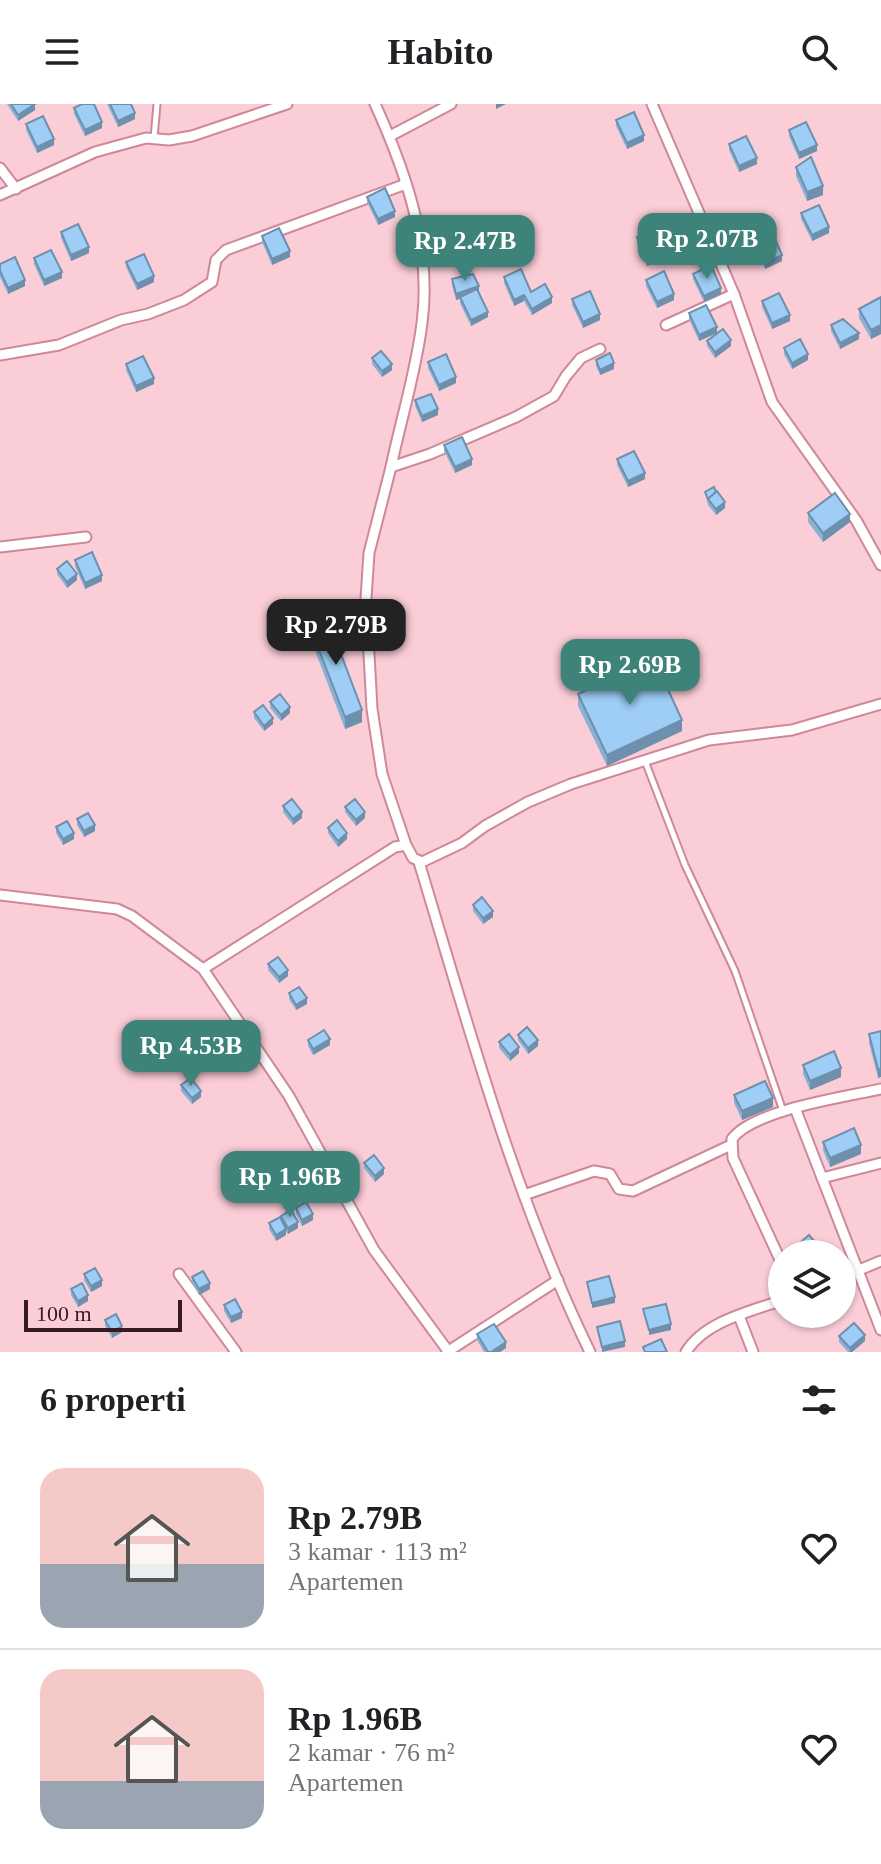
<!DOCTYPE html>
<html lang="id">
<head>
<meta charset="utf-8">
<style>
  body { margin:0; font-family:Georgia,serif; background:#f2f2f2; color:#202124; height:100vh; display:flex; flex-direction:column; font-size:30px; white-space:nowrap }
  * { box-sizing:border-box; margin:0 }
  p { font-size:26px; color:#757577 }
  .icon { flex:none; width:44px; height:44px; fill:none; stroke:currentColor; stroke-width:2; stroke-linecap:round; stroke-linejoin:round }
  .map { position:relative; height:1248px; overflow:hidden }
  .side { display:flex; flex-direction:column; background:#fff; flex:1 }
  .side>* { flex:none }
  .buttons { position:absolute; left:768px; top:1136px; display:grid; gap:16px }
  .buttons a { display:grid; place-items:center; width:88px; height:88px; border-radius:50%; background:#fff; box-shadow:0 2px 6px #0004; font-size:40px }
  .scale { position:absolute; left:24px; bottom:20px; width:158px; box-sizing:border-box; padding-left:8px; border:4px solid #351a21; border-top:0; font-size:22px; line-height:28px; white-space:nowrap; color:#351a21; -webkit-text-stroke:6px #fbcdd7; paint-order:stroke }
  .price { position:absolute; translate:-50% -68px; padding:0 18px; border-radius:16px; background:#3d837a; color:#fff; font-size:26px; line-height:52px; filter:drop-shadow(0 2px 4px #0008) }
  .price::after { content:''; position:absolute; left:50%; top:48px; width:24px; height:18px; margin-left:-12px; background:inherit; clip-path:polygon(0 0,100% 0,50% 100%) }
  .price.current { background:#222; color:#fff }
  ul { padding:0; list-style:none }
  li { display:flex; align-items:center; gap:24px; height:200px; padding:0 40px }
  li+li { border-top:2px solid #e0e0e0 }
  li span { display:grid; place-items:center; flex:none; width:224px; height:160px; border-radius:24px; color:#555 }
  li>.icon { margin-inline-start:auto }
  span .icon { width:96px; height:96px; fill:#fffc; stroke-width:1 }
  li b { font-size:34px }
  h2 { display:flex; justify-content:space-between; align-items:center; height:96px; padding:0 40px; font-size:34px }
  header { display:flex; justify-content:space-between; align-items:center; height:104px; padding:0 40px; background:#fff; font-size:36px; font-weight:700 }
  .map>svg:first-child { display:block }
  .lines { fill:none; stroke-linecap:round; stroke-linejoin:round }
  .lane-casing { stroke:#ce8899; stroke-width:9 }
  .street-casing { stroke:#ce8899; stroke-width:13 }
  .lane { stroke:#fff; stroke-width:5 }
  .street { stroke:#fff; stroke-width:9 }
  .wall { fill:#88b1d4 }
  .shaded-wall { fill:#6f90ac }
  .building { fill:#9ecef6; stroke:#6f90ac; stroke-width:2 }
</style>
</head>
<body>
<header><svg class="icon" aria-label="menu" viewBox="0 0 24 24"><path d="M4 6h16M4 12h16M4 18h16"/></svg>Habito<svg class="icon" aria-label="search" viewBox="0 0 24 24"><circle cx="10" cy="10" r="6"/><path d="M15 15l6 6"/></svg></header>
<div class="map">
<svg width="881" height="1248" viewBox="0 0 881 1248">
  <rect width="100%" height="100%" fill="#fbcdd7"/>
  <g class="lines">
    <!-- lane casing -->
    <g class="lane-casing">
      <g id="lane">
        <path d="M154,34l3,-34"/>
        <path d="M645,657l40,104 50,106 48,140"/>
      </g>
    </g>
    <!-- street casing -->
    <g class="street-casing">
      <g id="street">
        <path d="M375,0c31,68 57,143 47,219 -6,49 -21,96 -31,144"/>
        <path d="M652,0l82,190 38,108 84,118 25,45"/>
        <path d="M390,32l61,-32"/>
        <path d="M0,64l16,21"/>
        <path d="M0,91l95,-43 51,-14 23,2 23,-4 95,-32"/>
        <path d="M666,221l68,-31"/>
        <path d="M0,251l59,-10 62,-25 27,-6 36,-14 28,-18 4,-22 10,-10 180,-66"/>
        <path d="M0,443l86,-10"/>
        <path d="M406,741l-24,-71 -10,-65 -6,-110 3,-46 22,-86 39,-13 86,-37 29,-16 9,-5 12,-20 15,-18 19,-9"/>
        <path d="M419,758c50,166 95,334 171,490"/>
        <path d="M0,791l117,14 15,7 71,53 192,-122 11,-2 7,13 9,4 40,-19 23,-17 43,-24 43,-18 138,-44 83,-10 89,-26"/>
        <path d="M203,865l86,127 85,154 74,101"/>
        <path d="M795,1004l86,222"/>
        <path d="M822,1074l59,-15"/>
        <path d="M524,1091l70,-24 16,3 9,15 14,2 98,-46"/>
        <path d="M782,1160l-49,-106 -1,-19c21,-29 113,-42 149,-50"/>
        <path d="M179,1170l57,78"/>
        <path d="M842,1173l39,-16"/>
        <path d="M739,1212l14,36"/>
        <path d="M447,1248l111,-72"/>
        <path d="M686,1248c19,-31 64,-40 96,-52"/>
      </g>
    </g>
    <!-- lane -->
    <use href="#lane" class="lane"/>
    <!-- street -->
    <use href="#street" class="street"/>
  </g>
  <!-- wall -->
  <g class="wall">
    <path d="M7,0h27l1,6 -17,11z"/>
    <path d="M107,0h24l4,15 -17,8z"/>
    <path d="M74,4l28,20 -17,8 -11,-22z"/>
    <path d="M616,16l28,21 -17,8 -11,-23z"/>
    <path d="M26,20l28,21 -17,8 -11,-23z"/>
    <path d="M789,26l28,21 -18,8 -10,-23z"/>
    <path d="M729,40l28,20 -18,8 -10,-22z"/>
    <path d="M796,63l27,28 -16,6 -11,-25z"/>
    <path d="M367,93l28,20 -17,8 -11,-23z"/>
    <path d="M801,109l28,20 -17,8 -11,-22z"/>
    <path d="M665,118l28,21 -17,8 -11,-23z"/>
    <path d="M61,128l28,21 -18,8 -10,-23z"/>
    <path d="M262,132l28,21 -18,8 -10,-23z"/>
    <path d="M637,133l28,21 -18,8 -10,-23z"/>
    <path d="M755,136l27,21 -17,8 -10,-23z"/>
    <path d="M34,154l28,20 -18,8 -10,-22z"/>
    <path d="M126,158l28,20 -17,8 -11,-23z"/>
    <path d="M0,160l25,22 -17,8 -8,-17z"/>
    <path d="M693,170l28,20 -17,8 -11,-23z"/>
    <path d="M504,173l27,15 21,11 -20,12 -8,-14 -10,5 -10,-23z"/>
    <path d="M452,175l27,13 9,25 -17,9 -11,-23v-4l-4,1 -4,-15z"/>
    <path d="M646,176l28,20 -17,8 -11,-22z"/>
    <path d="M881,193v37l-10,5 -12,-21v-9z"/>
    <path d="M572,195l28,21 -17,8 -11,-23z"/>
    <path d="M762,197l28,20 -18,8 -10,-22z"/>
    <path d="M689,209l28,20 -18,8 -10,-22z"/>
    <path d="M831,221l28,14 -19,10 -9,-18z"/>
    <path d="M707,237l24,5 -16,12 -8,-12z"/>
    <path d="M784,244l24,12 -16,9 -8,-15z"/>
    <path d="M372,254l20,12 -10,7 -10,-13z"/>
    <path d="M596,256l18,9 -14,6 -4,-9z"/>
    <path d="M428,258l28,21 -17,8 -11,-23z"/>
    <path d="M126,260l28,20 -18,8 -10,-22z"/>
    <path d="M415,296l23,15 -16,7 -7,-16z"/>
    <path d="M444,341l28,20 -17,8 -11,-22z"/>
    <path d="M617,355l28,20 -17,8 -11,-22z"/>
    <path d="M705,388l20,16 -9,7 -8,-10z"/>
    <path d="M808,409l42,9 -27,20 -15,-20z"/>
    <path d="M75,456l27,21 -17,8 -10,-23z"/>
    <path d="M57,465l20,11 -10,8 -10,-14z"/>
    <path d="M309,520l53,98 -17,7 -36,-94z"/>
    <path d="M578,590l104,37 -75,35 -29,-60z"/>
    <path d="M270,598l20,11 -9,8 -11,-13z"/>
    <path d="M254,608l19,12 -9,7 -10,-13z"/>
    <path d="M283,702l19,12 -9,7 -10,-13z"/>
    <path d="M345,703l20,11 -9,8 -11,-14z"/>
    <path d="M77,715l18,12 -11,6 -7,-12z"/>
    <path d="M56,723l18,12 -11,6 -7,-12z"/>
    <path d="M328,724l19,11 -9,8 -10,-14z"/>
    <path d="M473,801l20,12 -10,7 -10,-13z"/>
    <path d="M268,860l20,12 -9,7 -11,-13z"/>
    <path d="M289,889l18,11 -11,6 -7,-11z"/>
    <path d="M881,927l-3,47 -9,-35v-9z"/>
    <path d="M518,931l20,11 -10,8 -10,-14z"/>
    <path d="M308,936l22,5 -17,10 -5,-9z"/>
    <path d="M499,938l20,11 -9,8 -11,-13z"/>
    <path d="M207,940l20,12 -10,7 -10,-13z"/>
    <path d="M803,961l38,12 -31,13 -7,-16z"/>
    <path d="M181,981l20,12 -9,7 -11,-13z"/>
    <path d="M734,991l39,12 -31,13 -8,-17z"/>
    <path d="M823,1038l38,12 -31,13 -7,-17z"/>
    <path d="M364,1059l20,11 -9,8 -11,-14z"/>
    <path d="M296,1104l17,12 -11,6 -6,-12z"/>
    <path d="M281,1112l17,12 -10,6 -2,-2v3l-10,6 -7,-12v-6l12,-4z"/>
    <path d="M84,1170l18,12 -11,6 -7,-12z"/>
    <path d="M192,1173l18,12 -11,6 -7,-12z"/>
    <path d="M71,1185l17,12 -10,6 -7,-12z"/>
    <path d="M224,1201l18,13 -11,5 -7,-12z"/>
    <path d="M105,1216l17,12 -10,6 -7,-12z"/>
    <path d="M477,1230l29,14 -6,4h-16l-7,-12z"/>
    <path d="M839,1232l26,5 -13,11h-4l-9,-10z"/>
  </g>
  <!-- shaded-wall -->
  <g class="shaded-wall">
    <path d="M35,0v6l-17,11v-6z"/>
    <path d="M496,0h10l-10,5z"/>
    <path d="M135,9v6l-17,8v-6z"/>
    <path d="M102,18v6l-17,8v-6z"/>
    <path d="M644,31v6l-17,8v-6z"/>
    <path d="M54,35v6l-17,8v-6z"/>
    <path d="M817,41v6l-18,8v-6z"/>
    <path d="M757,54v6l-18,8v-6z"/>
    <path d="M823,82v9l-16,6v-9z"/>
    <path d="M395,107v6l-17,8v-6z"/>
    <path d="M829,123v6l-17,8v-6z"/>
    <path d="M693,133v6l-17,8v-6z"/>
    <path d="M89,143v6l-18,8v-6z"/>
    <path d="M290,147v6l-18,8v-6z"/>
    <path d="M665,148v6l-18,8v-6z"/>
    <path d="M782,151v6l-17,8v-6z"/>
    <path d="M62,168v6l-18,8v-6z"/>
    <path d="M154,172v6l-17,8v-6z"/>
    <path d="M25,176v6l-17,8v-6z"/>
    <path d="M479,182v6l-23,8v-6z"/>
    <path d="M721,184v6l-17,8v-6z"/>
    <path d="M674,190v6l-17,8v-6z"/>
    <path d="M524,191v6l-10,5v-6z"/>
    <path d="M552,193v6l-20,12v-6z"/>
    <path d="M488,208v5l-17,9v-6z"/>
    <path d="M600,210v6l-17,8v-6z"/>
    <path d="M790,211v6l-18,8v-6z"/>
    <path d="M881,221v9l-10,5v-9z"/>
    <path d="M717,223v6l-18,8v-6z"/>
    <path d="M859,229v6l-19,10v-6z"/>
    <path d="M731,236v6l-16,12v-6z"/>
    <path d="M808,250v6l-16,9v-6z"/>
    <path d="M614,259v6l-14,6v-5z"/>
    <path d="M392,260v6l-10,7v-6z"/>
    <path d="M456,273v6l-17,8v-6z"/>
    <path d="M154,274v6l-18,8v-6z"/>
    <path d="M438,305v6l-16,7v-6z"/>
    <path d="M472,355v6l-17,8v-6z"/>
    <path d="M645,369v6l-17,8v-6z"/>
    <path d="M725,398v6l-9,7v-6z"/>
    <path d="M850,410v8l-27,20v-9z"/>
    <path d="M77,470v6l-10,8v-6z"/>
    <path d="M102,471v6l-17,8v-6z"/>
    <path d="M290,603v6l-9,8v-6z"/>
    <path d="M362,606v12l-17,7v-12z"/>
    <path d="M273,614v6l-9,7v-5z"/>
    <path d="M682,616v11l-75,35v-11z"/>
    <path d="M302,708v6l-9,7v-6z"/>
    <path d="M365,708v6l-9,8v-6z"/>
    <path d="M95,721v6l-11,6v-6z"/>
    <path d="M74,729v6l-11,6v-6z"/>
    <path d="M347,729v6l-9,8v-6z"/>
    <path d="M493,807v6l-10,7v-6z"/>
    <path d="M288,866v6l-9,7v-6z"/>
    <path d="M307,894v6l-11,6v-5z"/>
    <path d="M330,935v6l-17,10v-6z"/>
    <path d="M538,936v6l-10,8v-6z"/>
    <path d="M519,943v6l-9,8v-6z"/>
    <path d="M227,946v6l-10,7v-6z"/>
    <path d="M841,964v9l-31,13v-9z"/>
    <path d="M878,965h3v8l-3,1z"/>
    <path d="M201,987v6l-9,7v-6z"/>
    <path d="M773,994v9l-31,13v-9z"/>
    <path d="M861,1041v9l-31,13v-9z"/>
    <path d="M384,1064v6l-9,8v-6z"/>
    <path d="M313,1110v6l-11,6v-6z"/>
    <path d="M298,1118v6l-10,6v-6z"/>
    <path d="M286,1125v6l-10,6v-6z"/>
    <path d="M819,1143v6l-1,1h-7z"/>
    <path d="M102,1176v6l-11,6v-6z"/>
    <path d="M210,1179v6l-11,6v-6z"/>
    <path d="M88,1191v6l-10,6v-6z"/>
    <path d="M615,1193v6l-23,5v-5z"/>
    <path d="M242,1208v6l-11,5v-6z"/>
    <path d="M671,1220v6l-22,5v-5z"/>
    <path d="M122,1222v6l-10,6v-6z"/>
    <path d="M865,1231v6l-13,11h-2v-4z"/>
    <path d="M625,1237v6l-23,5v-5z"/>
    <path d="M506,1238v6l-6,4h-9z"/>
  </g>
  <!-- building -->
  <g class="building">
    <path d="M11,0h24l-17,11z"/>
    <path d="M82,0h12l8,18 -17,8 -11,-22z"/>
    <path d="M110,0h21l4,9 -17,8z"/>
    <path d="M634,8l10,23 -17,8 -11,-23z"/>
    <path d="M43,12l11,23 -17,8 -11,-23z"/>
    <path d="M806,18l11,23 -18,8 -10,-23z"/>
    <path d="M746,32l11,22 -18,8 -10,-22z"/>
    <path d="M811,53l12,29 -16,6 -11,-25z"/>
    <path d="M385,84l10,23 -17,8 -11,-22z"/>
    <path d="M819,101l10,22 -17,8 -11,-22z"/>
    <path d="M682,110l11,23 -17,8 -11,-23z"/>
    <path d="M78,120l11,23 -18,8 -10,-23z"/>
    <path d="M279,124l11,23 -18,8 -10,-23z"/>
    <path d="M654,125l11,23 -18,8 -10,-23z"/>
    <path d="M772,128l10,23 -17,8 -10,-23z"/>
    <path d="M51,146l11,22 -18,8 -10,-22z"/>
    <path d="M144,150l10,22 -17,8 -11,-22z"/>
    <path d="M15,153l10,23 -17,8 -8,-17v-7z"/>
    <path d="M711,161l10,23 -17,8 -11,-22z"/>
    <path d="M521,165l10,23 14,-8 7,13 -20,12 -8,-14 -10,5 -10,-23z"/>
    <path d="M664,167l10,23 -17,8 -11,-22z"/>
    <path d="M473,170l6,12 -23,8 -4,-15z"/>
    <path d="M477,185l11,23 -17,8 -11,-23z"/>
    <path d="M590,187l10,23 -17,8 -11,-23z"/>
    <path d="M779,189l11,22 -18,8 -10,-22z"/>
    <path d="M881,193v28l-10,5 -12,-21z"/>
    <path d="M706,201l11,22 -18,8 -10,-22z"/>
    <path d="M843,215l16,14 -19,10 -9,-18z"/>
    <path d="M723,225l8,11 -16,12 -8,-11z"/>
    <path d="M800,235l8,15 -16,9 -8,-15z"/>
    <path d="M381,247l11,13 -10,7 -10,-13z"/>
    <path d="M610,249l4,10 -14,7 -4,-10z"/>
    <path d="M446,250l10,23 -17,8 -11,-23z"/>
    <path d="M143,252l11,22 -18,8 -10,-22z"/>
    <path d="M431,290l7,15 -16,7 -7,-16z"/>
    <path d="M462,333l10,22 -17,8 -11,-22z"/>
    <path d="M634,347l11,22 -17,8 -11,-22z"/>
    <path d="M714,383l2,5 -8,7 -3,-7z"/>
    <path d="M717,387l8,11 -9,7 -8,-10z"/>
    <path d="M835,389l15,21 -27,19 -15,-20z"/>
    <path d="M92,448l10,23 -17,8 -10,-23z"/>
    <path d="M67,457l10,13 -10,8 -10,-13z"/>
    <path d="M327,513l35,93 -17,7 -36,-93z"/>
    <path d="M654,555l28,61 -75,35 -29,-61z"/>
    <path d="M280,590l10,13 -9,8 -11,-13z"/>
    <path d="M263,601l10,13 -9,8 -10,-14z"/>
    <path d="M292,695l10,13 -9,7 -10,-13z"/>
    <path d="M355,695l10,13 -9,8 -11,-13z"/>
    <path d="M88,709l7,12 -11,6 -7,-12z"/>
    <path d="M337,716l10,13 -9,8 -10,-13z"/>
    <path d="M67,717l7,12 -11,6 -7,-12z"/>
    <path d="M482,793l11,14 -10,7 -10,-13z"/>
    <path d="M278,853l10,13 -9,7 -11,-13z"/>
    <path d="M299,883l8,11 -11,7 -7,-12z"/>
    <path d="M527,923l11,13 -10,8 -10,-13z"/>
    <path d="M324,926l6,9 -17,10 -5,-9z"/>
    <path d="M881,927v38h-3l-9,-35z"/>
    <path d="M509,930l10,13 -9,8 -11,-13z"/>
    <path d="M217,932l10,14 -10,7 -10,-13z"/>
    <path d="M834,947l7,17 -31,13 -7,-16z"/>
    <path d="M191,974l10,13 -9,7 -11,-13z"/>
    <path d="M765,977l8,17 -31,13 -8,-16z"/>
    <path d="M854,1024l7,17 -31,13 -7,-16z"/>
    <path d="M374,1051l10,13 -9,8 -11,-13z"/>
    <path d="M306,1098l7,12 -11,6 -6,-12z"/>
    <path d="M291,1106l7,12 -10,6 -7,-12z"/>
    <path d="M280,1113l6,12 -10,6 -7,-12z"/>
    <path d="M809,1131l10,12 -8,7h-11l-6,-6z"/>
    <path d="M95,1164l7,12 -11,6 -7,-12z"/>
    <path d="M203,1167l7,12 -11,6 -7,-12z"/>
    <path d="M609,1172l6,21 -23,6 -5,-21z"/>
    <path d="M82,1179l6,12 -10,6 -7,-12z"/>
    <path d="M235,1195l7,13 -11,5 -7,-12z"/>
    <path d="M666,1200l5,20 -22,6 -6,-21z"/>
    <path d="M116,1210l6,12 -10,6 -7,-12z"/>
    <path d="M620,1217l5,20 -23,6 -5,-20z"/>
    <path d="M854,1219l11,12 -15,13 -11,-12z"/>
    <path d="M494,1220l12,18 -15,10h-3l-11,-18z"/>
    <path d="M661,1235l6,13h-22l-2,-5z"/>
  </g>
</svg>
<div class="buttons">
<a><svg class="icon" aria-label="layers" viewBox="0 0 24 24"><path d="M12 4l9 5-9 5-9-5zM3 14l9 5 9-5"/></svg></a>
</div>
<div class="scale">100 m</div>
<b class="price" style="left:707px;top:177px">Rp 2.07B</b>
<b class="price" style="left:465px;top:179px">Rp 2.47B</b>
<b class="price current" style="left:336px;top:563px">Rp 2.79B</b>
<b class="price" style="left:630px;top:603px">Rp 2.69B</b>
<b class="price" style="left:191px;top:984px">Rp 4.53B</b>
<b class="price" style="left:290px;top:1115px">Rp 1.96B</b>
</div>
<section class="side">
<h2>6 properti<svg class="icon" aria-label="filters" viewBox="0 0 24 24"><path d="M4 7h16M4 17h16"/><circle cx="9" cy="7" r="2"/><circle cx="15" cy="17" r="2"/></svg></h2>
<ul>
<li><span style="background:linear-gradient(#f6c9c9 60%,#9aa5b1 0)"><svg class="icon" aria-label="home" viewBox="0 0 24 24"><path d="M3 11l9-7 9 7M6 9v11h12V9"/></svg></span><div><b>Rp 2.79B</b><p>3 kamar · 113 m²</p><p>Apartemen</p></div><svg class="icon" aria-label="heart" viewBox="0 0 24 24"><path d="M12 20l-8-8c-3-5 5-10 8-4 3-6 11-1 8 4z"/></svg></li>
<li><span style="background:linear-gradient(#f6c9c9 70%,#9aa5b1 0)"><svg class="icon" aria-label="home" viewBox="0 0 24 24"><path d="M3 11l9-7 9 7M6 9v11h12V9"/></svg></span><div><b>Rp 1.96B</b><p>2 kamar · 76 m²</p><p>Apartemen</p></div><svg class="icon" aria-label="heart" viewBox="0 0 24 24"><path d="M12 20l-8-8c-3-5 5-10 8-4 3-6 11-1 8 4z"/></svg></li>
</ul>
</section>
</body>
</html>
